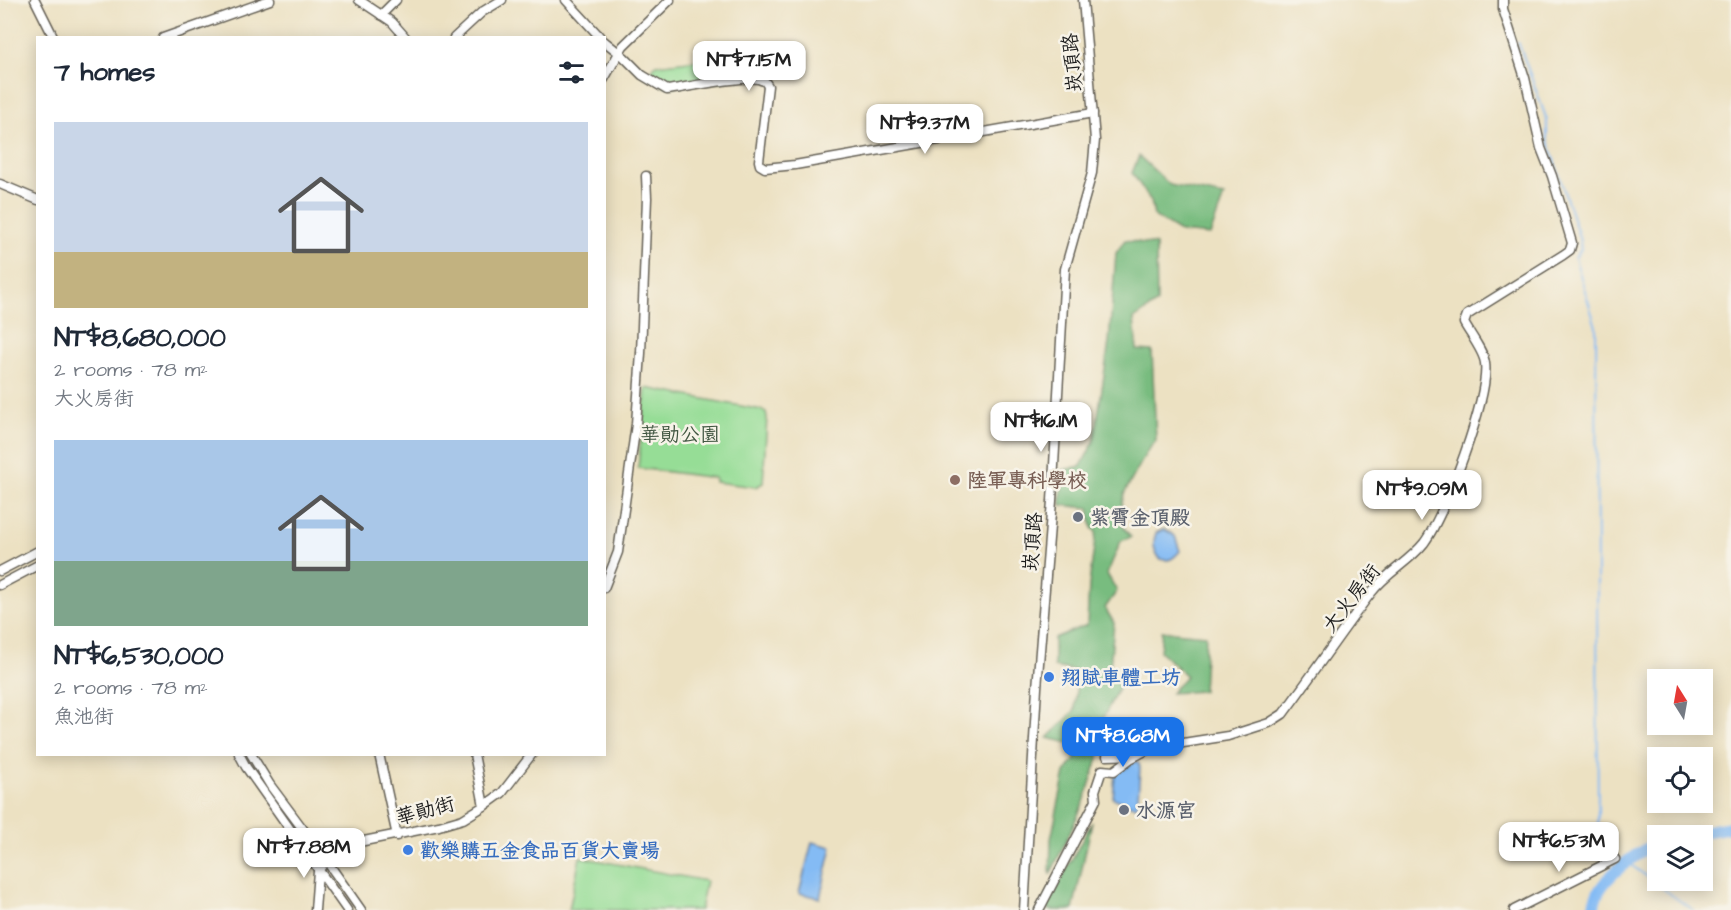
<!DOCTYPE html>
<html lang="en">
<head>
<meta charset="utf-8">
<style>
  body { margin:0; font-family:"Architects Daughter","LXGW WenKai TC",sans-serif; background:#f6f6f7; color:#1f2937; height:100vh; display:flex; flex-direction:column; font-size:22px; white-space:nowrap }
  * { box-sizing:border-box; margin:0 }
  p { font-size:20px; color:#747a83 }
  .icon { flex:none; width:33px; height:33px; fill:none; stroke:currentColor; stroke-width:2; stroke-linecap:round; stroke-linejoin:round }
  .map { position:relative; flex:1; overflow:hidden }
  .side { position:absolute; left:36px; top:36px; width:570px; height:720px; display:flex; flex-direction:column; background:#fff; border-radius:0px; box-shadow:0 3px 15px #0003 }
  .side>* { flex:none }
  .needle { width:39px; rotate:349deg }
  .tools { position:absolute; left:1647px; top:669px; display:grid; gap:12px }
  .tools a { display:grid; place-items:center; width:66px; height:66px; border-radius:0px; background:#fff; box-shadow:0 3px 15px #0003; font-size:30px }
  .price { position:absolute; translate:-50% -51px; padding:0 14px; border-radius:12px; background:#fff; color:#222; font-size:20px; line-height:39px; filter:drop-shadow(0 2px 3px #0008) }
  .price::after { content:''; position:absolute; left:50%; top:36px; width:18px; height:14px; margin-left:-9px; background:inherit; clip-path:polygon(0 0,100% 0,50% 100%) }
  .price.selected { background:#1a73e8; color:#fff }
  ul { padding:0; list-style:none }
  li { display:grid; align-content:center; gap:12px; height:318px; padding:0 18px }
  li span { display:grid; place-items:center; height:186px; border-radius:0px; color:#555 }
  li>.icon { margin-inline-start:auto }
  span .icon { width:108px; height:108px; fill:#fffc; stroke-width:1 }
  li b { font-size:26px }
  h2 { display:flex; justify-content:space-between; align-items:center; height:72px; padding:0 18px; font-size:26px }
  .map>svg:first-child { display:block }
  .green { fill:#96dd96; stroke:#597c59; stroke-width:1.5 }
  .forest { fill:#78bc7f; stroke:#4a6c4e; stroke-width:1.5 }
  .water { fill:#84bbf4; stroke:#506c88; stroke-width:1.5 }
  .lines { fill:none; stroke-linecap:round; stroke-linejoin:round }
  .stream { stroke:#84bbf4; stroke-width:2 }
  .river { stroke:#84bbf4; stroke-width:12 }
  .minor-casing { stroke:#656156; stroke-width:11 }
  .minor { stroke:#fff; stroke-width:8 }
  .education-dot { fill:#8d6e63; stroke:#f7f3e8; stroke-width:2 }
  .worship-dot { fill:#6b7280; stroke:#f7f3e8; stroke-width:2 }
  .shop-dot { fill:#3f7fe0; stroke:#f7f3e8; stroke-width:2 }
  .labels { text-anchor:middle; stroke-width:5; stroke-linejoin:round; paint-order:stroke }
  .street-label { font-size:20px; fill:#1c1c1c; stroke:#f7f3e8 }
  .park-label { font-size:20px; fill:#415641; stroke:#f7f3e8 }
  .education-label { font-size:20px; font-weight:bold; fill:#785e54; stroke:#f7f3e8; text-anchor:start }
  .worship-label { font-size:20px; font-weight:bold; fill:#5b616d; stroke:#f7f3e8; text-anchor:start }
  .shop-label { font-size:20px; font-weight:bold; fill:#366cbe; stroke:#f7f3e8; text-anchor:start }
</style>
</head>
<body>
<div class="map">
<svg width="1731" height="910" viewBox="0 0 1731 910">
  <rect width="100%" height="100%" fill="#f7f3e8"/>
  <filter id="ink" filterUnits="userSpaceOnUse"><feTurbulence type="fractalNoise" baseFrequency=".0167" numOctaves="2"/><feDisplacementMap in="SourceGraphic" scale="12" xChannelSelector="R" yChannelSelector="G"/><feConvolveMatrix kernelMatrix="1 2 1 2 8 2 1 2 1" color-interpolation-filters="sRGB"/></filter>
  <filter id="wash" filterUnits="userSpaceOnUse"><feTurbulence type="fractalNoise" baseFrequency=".008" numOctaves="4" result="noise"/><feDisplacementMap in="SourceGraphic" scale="24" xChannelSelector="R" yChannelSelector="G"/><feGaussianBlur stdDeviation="1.35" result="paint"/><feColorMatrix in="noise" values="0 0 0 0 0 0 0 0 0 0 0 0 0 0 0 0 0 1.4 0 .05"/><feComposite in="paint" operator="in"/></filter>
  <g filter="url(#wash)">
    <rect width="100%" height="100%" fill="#ece1c2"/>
    <!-- green -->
    <g class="green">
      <path d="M722,57l4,24 -56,6 -8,-2 -11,-14 5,-6z"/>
      <path d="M646,388l116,22 4,2 1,5 -4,66 -7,4 -41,-5v-4l-77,-10z"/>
      <path d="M580,857l126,24 -6,29h-131z"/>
    </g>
    <!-- forest -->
    <g class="forest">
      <path d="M1139,156l31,29 54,11 -14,39 -30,-3 -26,-16 -3,-15 -19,-28z"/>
      <path d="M1125,240l31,5 1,58 -23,16 3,31 15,1 4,90 -8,9 -24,44 -6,26 13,17 -10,4 -14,33 10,17 -12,17 9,15 -5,56 11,6 -23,45 2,25 -15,47 -34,73 1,-36 14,-66 11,-15 -3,-14 -25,-6 27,-28 2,-39 -23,-4v-29l33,-13 2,-40 7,-53 -4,-4 -3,-20 -28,-3 1,-35 19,-4 13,-25 15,-99 7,-89z"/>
      <path d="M1162,631l44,4 -3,56 -32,2 15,-17 -26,-25z"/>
      <path d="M1092,822l-19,88h-23l-4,-3z"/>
    </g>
    <!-- water -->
    <g class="water">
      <path d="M1164,529l11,7 5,15c-6,7 -10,11 -20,8 -6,-9 -8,-15 -4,-26z"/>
      <path d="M1136,761l3,2 1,5 -2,31 -2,8 -23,-9 2,-24z"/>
      <path d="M812,842l20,5 -12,51 -21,-5z"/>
    </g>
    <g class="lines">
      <!-- stream -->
      <g class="stream">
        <path d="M1518,42l29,78v18l32,99 2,12 -6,9 21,69 2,498 8,25 8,6"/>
        <path d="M1618,859l9,3 53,39 14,9"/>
      </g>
      <!-- river -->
      <g class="river">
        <path d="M1681,836l50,-9"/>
        <path d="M1594,910c-2,-27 42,-57 64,-67"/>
      </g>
    </g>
  </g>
  <g filter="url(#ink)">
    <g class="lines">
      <!-- minor casing -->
      <g class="minor-casing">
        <g id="minor">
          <path d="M35,0l19,38"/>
          <path d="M359,0l33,22 14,16"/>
          <path d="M566,0l35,38"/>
          <path d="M381,15l15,-15"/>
          <path d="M163,38l107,-38"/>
          <path d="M454,38l28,-26 20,-12"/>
          <path d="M604,41l20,16 18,18 25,15c16,-2 82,-16 94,-10 5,1 4,2 7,6l-9,75 1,4 5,3 30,-3 298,-52"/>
          <path d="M604,79l19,-33 47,-46"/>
          <path d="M0,184l38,16"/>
          <path d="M0,571l38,-20"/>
          <path d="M0,585l38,-20"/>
          <path d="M604,588l14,-36 18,-128 5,-71 6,-155 -1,-22"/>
          <path d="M239,754l7,13 101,143"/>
          <path d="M251,754l19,31 56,75 35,50"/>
          <path d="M379,754l18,82"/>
          <path d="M1107,756l30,-1"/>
          <path d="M484,806l18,-13 30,-39"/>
          <path d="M315,910l3,-39 15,-20 11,-6 95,-19 24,-7 21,-13 -10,-52"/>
          <path d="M1024,910l13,-222 15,-187 13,-232 27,-96 3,-33 -12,-140"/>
          <path d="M1039,910l57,-110 -1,-9 7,-21 12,1 16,-12 21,-11 77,-12 41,-13 14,-9c30,-40 58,-82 88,-121 15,-20 38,-31 53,-50 21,-28 66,-147 61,-180 -1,-11 -15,-29 -21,-40l3,-8 96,-60 7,-5 2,-7 -20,-67 -11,-28 -16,-70 -22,-69v-9"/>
          <path d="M1514,910l101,-51"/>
        </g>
      </g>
      <!-- minor -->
      <use href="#minor" class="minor"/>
    </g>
  </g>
  <!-- markers -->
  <circle class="education-dot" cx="955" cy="480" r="6"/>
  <g class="worship-dot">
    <circle cx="1078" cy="517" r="6"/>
    <circle cx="1124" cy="810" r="6"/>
  </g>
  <g class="shop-dot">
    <circle cx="1049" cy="677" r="6"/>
    <circle cx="408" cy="850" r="6"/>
  </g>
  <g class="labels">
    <!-- street labels -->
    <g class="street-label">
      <text transform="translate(1072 63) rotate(-96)" y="7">崁頂路</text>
      <text transform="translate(1032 542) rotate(-86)" y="7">崁頂路</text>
      <text transform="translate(1351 598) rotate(-52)" y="7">大火房街</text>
      <text transform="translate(425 810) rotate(-15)" y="7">華勛街</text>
    </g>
    <!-- park labels -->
    <g class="park-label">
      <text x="680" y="441">華勛公園</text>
    </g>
    <!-- education labels -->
    <g class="education-label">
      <text x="967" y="487">陸軍專科學校</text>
    </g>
    <!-- worship labels -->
    <g class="worship-label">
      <text x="1090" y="524">紫霄金頂殿</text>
      <text x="1136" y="817">水源宮</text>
    </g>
    <!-- shop labels -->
    <g class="shop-label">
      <text x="1061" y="684">翔賦車體工坊</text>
      <text x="420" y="857">歡樂購五金食品百貨大賣場</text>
    </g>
  </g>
</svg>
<div class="tools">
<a><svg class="needle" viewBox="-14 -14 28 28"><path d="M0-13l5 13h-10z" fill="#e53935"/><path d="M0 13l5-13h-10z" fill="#747a83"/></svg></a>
<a><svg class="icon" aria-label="locate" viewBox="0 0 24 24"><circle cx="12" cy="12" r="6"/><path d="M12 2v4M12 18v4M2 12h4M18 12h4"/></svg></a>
<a><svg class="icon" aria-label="layers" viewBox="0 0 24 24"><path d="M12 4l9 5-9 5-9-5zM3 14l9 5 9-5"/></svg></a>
</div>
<b class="price" style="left:749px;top:92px">NT$7.15M</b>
<b class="price" style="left:925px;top:155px">NT$9.37M</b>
<b class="price" style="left:1041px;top:453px">NT$16.1M</b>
<b class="price" style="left:1422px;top:521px">NT$9.09M</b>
<b class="price selected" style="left:1123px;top:768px">NT$8.68M</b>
<b class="price" style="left:1559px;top:873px">NT$6.53M</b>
<b class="price" style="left:304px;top:879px">NT$7.88M</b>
<section class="side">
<h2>7 homes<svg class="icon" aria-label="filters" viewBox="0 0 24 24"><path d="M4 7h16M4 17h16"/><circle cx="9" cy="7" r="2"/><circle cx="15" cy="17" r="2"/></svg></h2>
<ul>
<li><span style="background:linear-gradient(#c9d6e8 70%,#c2b280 0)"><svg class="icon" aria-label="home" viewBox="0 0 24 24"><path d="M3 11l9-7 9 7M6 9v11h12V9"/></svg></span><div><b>NT$8,680,000</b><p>2 rooms · 78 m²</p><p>大火房街</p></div></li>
<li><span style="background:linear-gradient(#a9c7e8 65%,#7fa58c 0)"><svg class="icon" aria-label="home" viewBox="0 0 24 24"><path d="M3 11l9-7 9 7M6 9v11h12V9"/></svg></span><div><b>NT$6,530,000</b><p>2 rooms · 78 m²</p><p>魚池街</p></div></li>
</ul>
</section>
</div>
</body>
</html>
